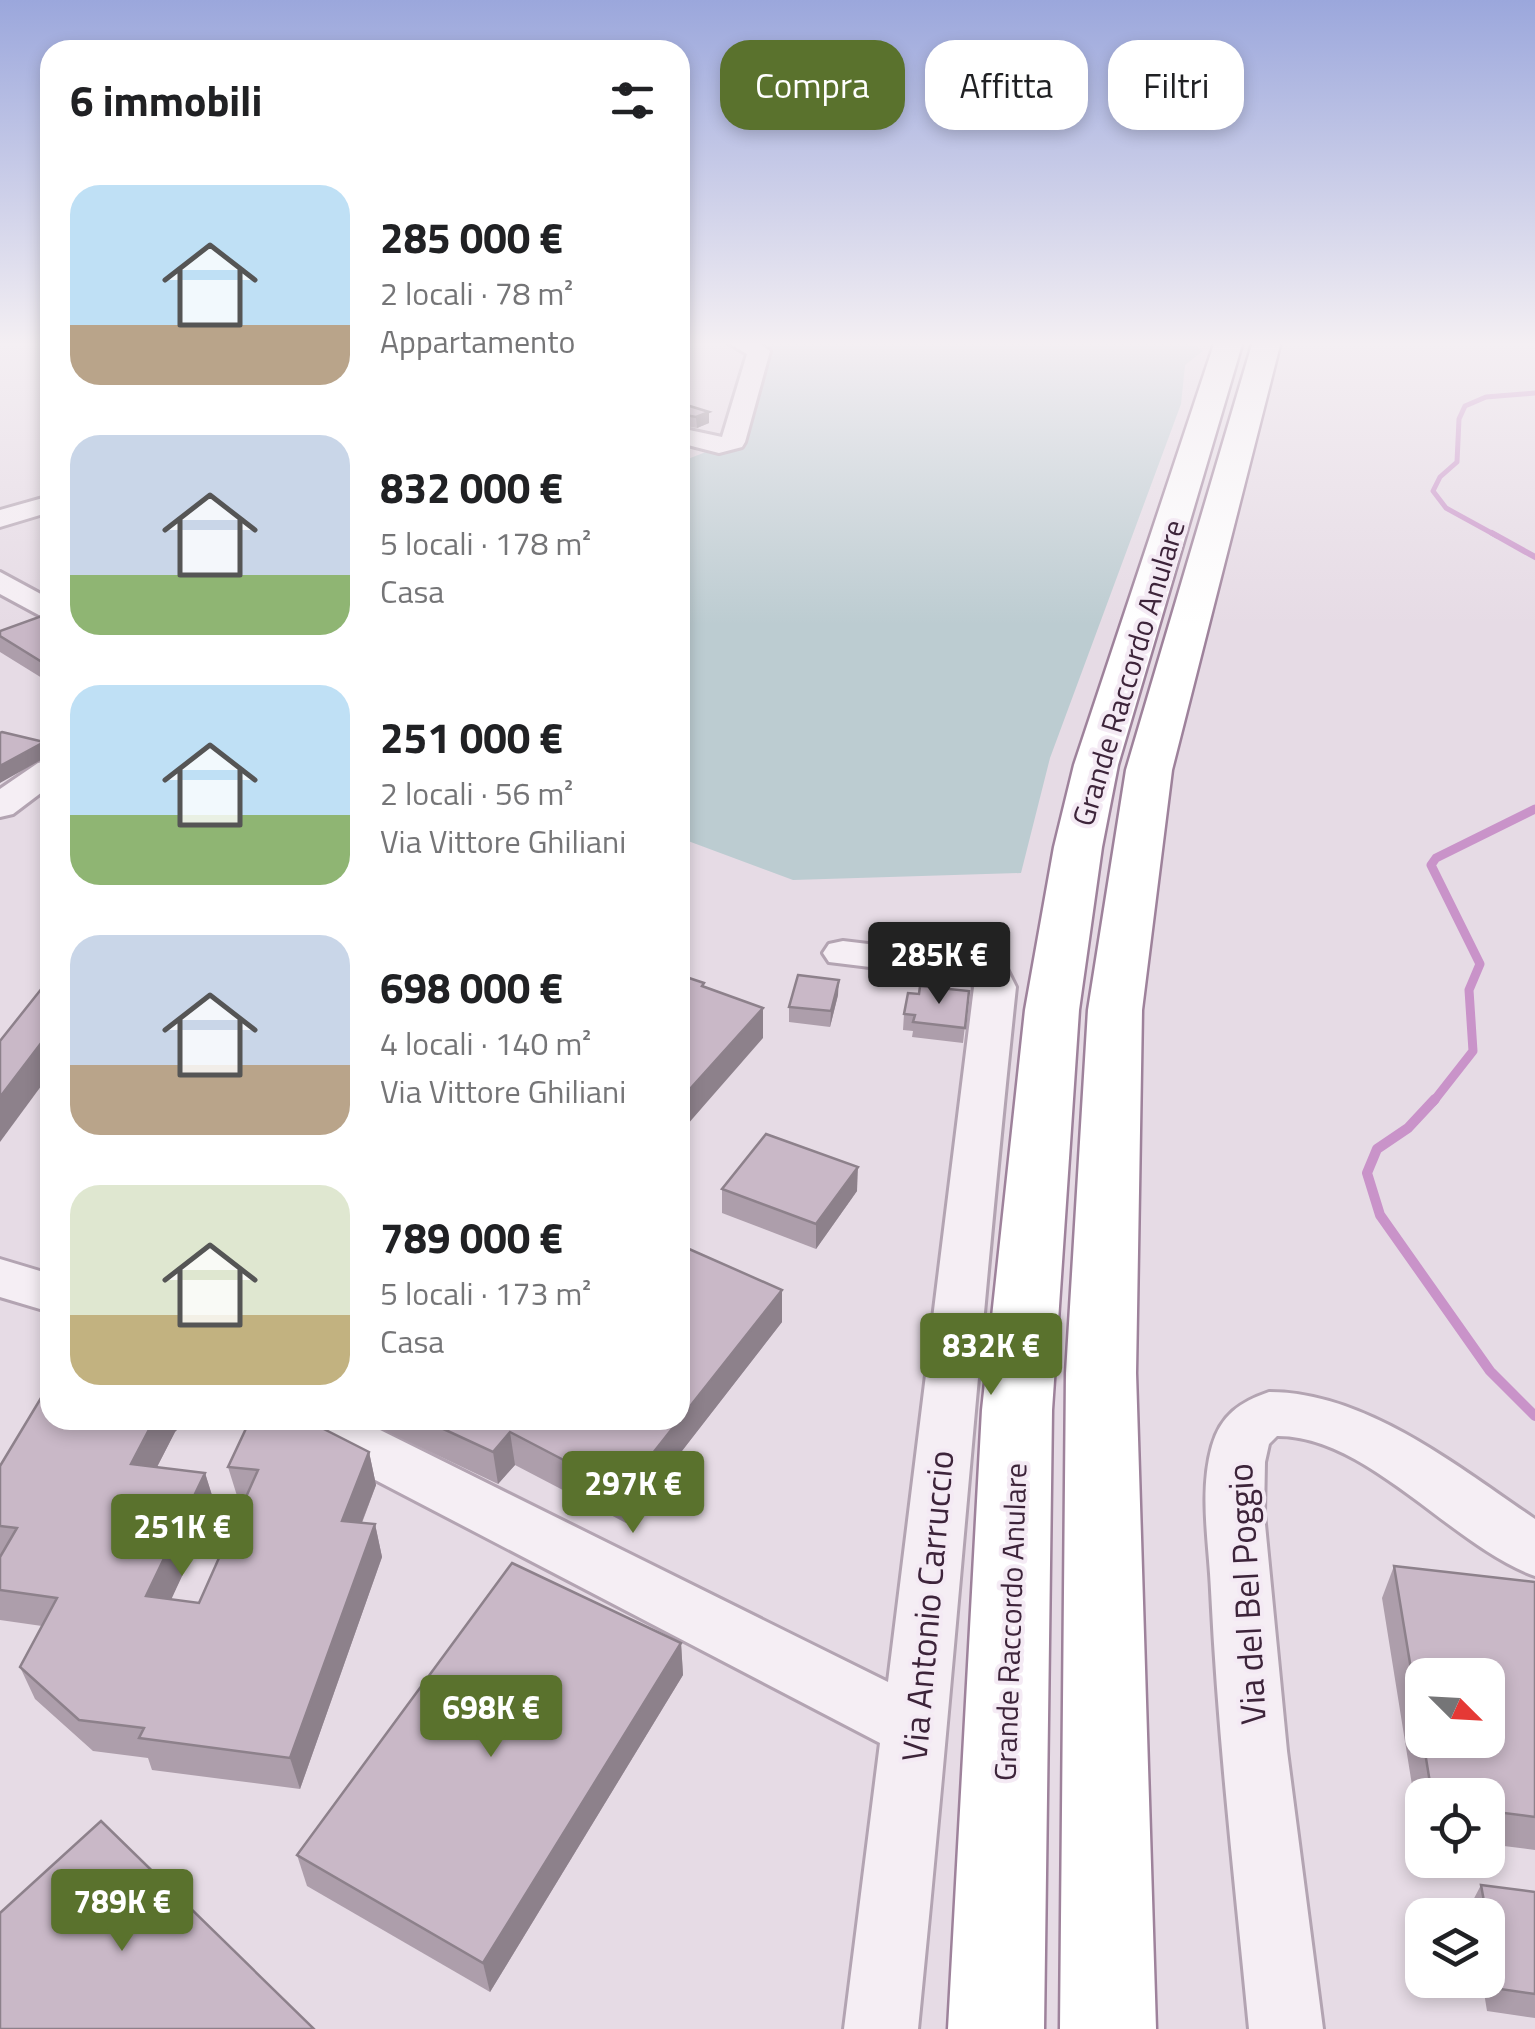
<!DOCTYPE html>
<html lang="it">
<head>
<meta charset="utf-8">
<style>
  body { margin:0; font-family:"Titillium Web",sans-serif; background:#f6f6f6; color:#202124; height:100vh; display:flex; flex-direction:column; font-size:38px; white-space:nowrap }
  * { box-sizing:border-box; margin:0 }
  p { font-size:32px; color:#757577 }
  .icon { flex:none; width:55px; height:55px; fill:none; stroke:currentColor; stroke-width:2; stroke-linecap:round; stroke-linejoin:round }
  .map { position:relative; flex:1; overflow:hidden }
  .sheet { position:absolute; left:40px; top:40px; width:650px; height:1390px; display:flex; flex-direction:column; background:#fff; border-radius:30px; box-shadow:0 5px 15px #0003 }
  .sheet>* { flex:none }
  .hud { position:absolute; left:720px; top:40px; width:665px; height:90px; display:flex; gap:20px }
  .needle { width:65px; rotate:114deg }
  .buttons { position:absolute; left:1405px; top:1658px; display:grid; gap:20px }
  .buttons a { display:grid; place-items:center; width:100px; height:100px; border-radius:20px; background:#fff; box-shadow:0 5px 15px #0003; font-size:50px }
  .price { position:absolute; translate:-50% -85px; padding:0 22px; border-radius:10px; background:#5a722d; color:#fff; font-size:32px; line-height:65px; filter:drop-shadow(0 2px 5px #0008) }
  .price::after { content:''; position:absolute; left:50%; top:60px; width:30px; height:22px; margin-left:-15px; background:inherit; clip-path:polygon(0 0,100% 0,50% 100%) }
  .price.active { background:#222; color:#fff }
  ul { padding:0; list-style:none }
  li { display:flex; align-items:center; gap:30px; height:250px; padding:0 30px }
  li span { display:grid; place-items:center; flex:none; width:280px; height:200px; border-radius:30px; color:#555 }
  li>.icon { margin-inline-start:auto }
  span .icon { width:120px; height:120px; fill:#fffc; stroke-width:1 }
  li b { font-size:42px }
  h2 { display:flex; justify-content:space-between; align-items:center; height:120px; padding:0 30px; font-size:42px }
  .pill { padding:0 35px; border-radius:30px; background:#fff; box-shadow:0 5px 15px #0003; font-size:35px; line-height:90px }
  .pill.active { background:#5a722d; color:#fff }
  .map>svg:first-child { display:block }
  .green { fill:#bcccd1 }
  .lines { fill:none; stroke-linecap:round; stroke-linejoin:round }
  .stream-far3 { stroke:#c993c9; stroke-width:5 }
  .stream-far2 { stroke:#c993c9; stroke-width:6 }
  .stream-far1 { stroke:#c993c9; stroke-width:9 }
  .stream { stroke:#c993c9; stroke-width:10 }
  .minor-casing { stroke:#b3a4b2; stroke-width:6 }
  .highway-casing { stroke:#9e829b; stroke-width:5 }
  .minor { fill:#f5eef4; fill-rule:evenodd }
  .highway { fill:#fff; fill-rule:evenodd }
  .wall { fill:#ad9eab }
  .shaded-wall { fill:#8d818b }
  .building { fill:#c9b8c7; stroke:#8d818b; stroke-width:2.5 }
  .labels { text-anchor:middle; stroke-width:8; stroke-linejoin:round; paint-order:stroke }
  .street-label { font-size:30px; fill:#3d243a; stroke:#f4eaf4 }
  .near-street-label { font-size:35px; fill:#3d243a; stroke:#f4eaf4 }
</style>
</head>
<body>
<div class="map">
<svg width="1535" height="2029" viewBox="0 0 1535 2029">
  <rect width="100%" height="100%" fill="#e6dbe5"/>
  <!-- green -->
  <path class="green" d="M744,341h445l14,10 -18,14 -4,39 -131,354 -29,115 -228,7 -113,-42v-376l67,-26 22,-88z"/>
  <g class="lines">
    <!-- stream-far3 -->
    <path class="stream-far3" d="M1497,536l-51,-28 -13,-17 7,-14 17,-15 2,-43 6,-13 21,-9 49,-4"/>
    <!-- stream-far2 -->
    <path class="stream-far2" d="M1492,533l43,24"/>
    <!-- stream-far1 -->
    <path class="stream-far1" d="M1433,1102l40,-51 -4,-61 11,-26 -49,-99 5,-7 99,-49"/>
    <!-- stream -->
    <path class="stream" d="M1435,1099l-27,29 -31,21 -10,24 13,42 110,156 45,45"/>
    <!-- minor casing -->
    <g class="minor-casing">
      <g id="minor">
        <path d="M725,341h29l16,10 -25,91 -3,5 -23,6 -39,-10v-15l42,9 25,-83z"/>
        <path d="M50,496v16l-50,15v-17z"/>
        <path d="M0,572l50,27v22l-50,-27z"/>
        <path d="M50,760v26l-37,28 -13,3v-28l38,-26z"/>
        <path d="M843,941l151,18 12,8 10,20c-37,348 -63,695 -98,1042h-74l36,-286 -589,-307 -9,-16h78l528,262 86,-695 -6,-8 -139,-17 -6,-9 6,-9z"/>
        <path d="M0,1259l50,15v38l-50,-15z"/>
        <path d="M1269,1392c97,0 189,75 266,127v57c-82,-29 -168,-141 -258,-140l-8,8 -4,18 -1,52 23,237 36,278h-74c-14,-146 -31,-292 -38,-439 -2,-47 -12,-98 1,-144 9,-31 28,-44 57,-54z"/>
      </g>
    </g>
    <!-- highway casing -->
    <g class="highway-casing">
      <g id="highway">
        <path d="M1215,341h28l-125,424 -16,82 -23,163 -27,400 -8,619h-96l34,-619 43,-400 29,-163 20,-82z"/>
        <path d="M1253,341h28l-109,429 -30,240 -6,363 20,656h-96l6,-656 22,-363 38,-240z"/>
      </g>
    </g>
    <!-- minor -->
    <use href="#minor" class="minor"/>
    <!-- highway -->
    <use href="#highway" class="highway"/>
  </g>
  <!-- wall -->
  <g class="wall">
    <path d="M50,341v15l-7,-3 -3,-9z"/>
    <path d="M680,403l29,9v11l-12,5 -17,-3z"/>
    <path d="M50,613v70l-50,-31v-21z"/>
    <path d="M969,991l-6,52 -51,-6 1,-6 -10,-1 1,-16 15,-20z"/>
    <path d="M838,995l-8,32 -41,-5v-15z"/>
    <path d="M722,1189l135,2 -41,58 -94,-36z"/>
    <path d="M782,1290v32l-156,201 -111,-58 -17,19 -135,-64h317z"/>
    <path d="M175,1432l-18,35 48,6 10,32 -44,94 28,4 45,-103 -6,-1 -10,-32 141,-15 7,33 -14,38 13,1 7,33 -82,232 -148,-19 -4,-12 -55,-7 -58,-52 -15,-32 22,-41 -42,-6v-154z"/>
    <path d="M1394,1566l141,16v268l-47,-6v-49h-66v41l-2,-1 -38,-237z"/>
    <path d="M681,1643l2,32 -193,317 -183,-106 -10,-31z"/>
    <path d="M1481,1885l54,7v126l-48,-7 -5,-31h6v-65h-17l-2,-7z"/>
  </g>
  <!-- shaded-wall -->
  <g class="shaded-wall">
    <path d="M680,341h7v6l-7,3z"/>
    <path d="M709,412v11l-12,5 -1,-11z"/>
    <path d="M44,742l4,14 -48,27v-17z"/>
    <path d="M839,980l-1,15 -8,32 1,-16z"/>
    <path d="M763,1008v30l-83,95v-33z"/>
    <path d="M48,1034l2,6v34l-50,68v-45z"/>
    <path d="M858,1167l-1,24 -41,58v-25z"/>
    <path d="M782,1290v32l-156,201 -3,-32z"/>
    <path d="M154,1420h33l-12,12 -33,64 -11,-32z"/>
    <path d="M510,1432l5,33 -17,19 -5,-32z"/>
    <path d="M369,1452l7,33 -26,68 -8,-32z"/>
    <path d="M205,1473l10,32 -57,123 -12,-32z"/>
    <path d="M375,1524l7,33 -82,232 -10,-31z"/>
    <path d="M681,1643l2,32 -193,317 -7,-29z"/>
  </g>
  <!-- building -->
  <g class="building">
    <path d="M50,341v6l-10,-3 9,-3z"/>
    <path d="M680,403l29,9 -13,5 -16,-3z"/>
    <path d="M50,613v54l-50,-31v-5z"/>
    <path d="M2,732l42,10 -44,24v-33z"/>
    <path d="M680,975l24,8 -2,3 61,22 -83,92z"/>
    <path d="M798,975l41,5 -8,31 -42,-4z"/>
    <path d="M50,978v56h-2l-48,63v-56z"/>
    <path d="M920,986l49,5 -4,37 -52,-6 2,-7 -11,-1 4,-21 11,1z"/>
    <path d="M766,1134l92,33 -42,57 -94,-35z"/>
    <path d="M680,1245l102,45 -102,129z"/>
    <path d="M50,1383v37h104l-23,44 74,9 -59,123 53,7 59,-133 -30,-3 22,-47h56l63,32 -27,69 33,3 -85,234 -151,-20 5,-10 -65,-8 -59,-53 37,-69 -57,-8v-33l17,-29 -17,-2v-60z"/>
    <path d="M424,1420h255l-56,71 -113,-59 -17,20z"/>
    <path d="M512,1563l169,80 -198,320 -186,-108z"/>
    <path d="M1394,1566l141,16v235l-47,-6v-16h-56l-9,-55h65v-65h-66v61z"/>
    <path d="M101,1821l213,208h-314v-116z"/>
    <path d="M1481,1885l54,7v102l-35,-5z"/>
  </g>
  <!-- sky -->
  <linearGradient id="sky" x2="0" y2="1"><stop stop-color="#9ba7dc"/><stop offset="0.55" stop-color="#f4eff3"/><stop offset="1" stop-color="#f4eff3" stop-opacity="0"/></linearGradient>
  <rect width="1535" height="625" fill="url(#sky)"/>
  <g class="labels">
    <!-- street labels -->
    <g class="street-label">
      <text transform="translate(1129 673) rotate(-73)" y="10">Grande Raccordo Anulare</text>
      <text transform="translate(1011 1622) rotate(-88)" y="10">Grande Raccordo Anulare</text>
    </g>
    <!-- near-street labels -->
    <g class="near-street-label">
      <text transform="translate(1247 1594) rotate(-93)" y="12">Via del Bel Poggio</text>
      <text transform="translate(928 1606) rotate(-85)" y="12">Via Antonio Carruccio</text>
    </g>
  </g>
</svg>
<div class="buttons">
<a><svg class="needle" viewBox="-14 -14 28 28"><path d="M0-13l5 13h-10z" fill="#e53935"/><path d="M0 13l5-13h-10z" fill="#757577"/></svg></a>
<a><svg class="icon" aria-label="locate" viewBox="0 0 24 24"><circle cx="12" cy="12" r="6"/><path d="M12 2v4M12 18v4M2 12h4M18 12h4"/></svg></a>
<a><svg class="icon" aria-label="layers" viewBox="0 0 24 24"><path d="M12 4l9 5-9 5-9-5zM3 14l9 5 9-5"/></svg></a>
</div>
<b class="price active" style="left:939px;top:1007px">285K €</b>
<b class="price" style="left:991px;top:1398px">832K €</b>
<b class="price" style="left:633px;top:1536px">297K €</b>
<b class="price" style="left:182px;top:1579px">251K €</b>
<b class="price" style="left:491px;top:1760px">698K €</b>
<b class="price" style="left:122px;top:1954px">789K €</b>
<div class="hud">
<a class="pill active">Compra</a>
<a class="pill">Affitta</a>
<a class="pill">Filtri</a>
</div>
<section class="sheet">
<h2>6 immobili<svg class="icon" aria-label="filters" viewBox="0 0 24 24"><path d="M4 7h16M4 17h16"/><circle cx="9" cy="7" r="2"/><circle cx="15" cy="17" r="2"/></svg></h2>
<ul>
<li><span style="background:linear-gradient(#bfe0f5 70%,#b9a48a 0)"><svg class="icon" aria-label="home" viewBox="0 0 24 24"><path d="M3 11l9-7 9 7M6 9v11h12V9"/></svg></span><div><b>285 000 €</b><p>2 locali · 78 m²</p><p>Appartamento</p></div></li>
<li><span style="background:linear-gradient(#c9d6e8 70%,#8fb573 0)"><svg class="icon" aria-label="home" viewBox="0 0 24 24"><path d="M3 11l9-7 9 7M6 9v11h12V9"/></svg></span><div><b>832 000 €</b><p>5 locali · 178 m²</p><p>Casa</p></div></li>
<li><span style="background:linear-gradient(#bfe0f5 65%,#8fb573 0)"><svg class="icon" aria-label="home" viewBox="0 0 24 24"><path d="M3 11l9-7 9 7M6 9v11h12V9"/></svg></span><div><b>251 000 €</b><p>2 locali · 56 m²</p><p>Via Vittore Ghiliani</p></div></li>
<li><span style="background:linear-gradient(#c9d6e8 65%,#b9a48a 0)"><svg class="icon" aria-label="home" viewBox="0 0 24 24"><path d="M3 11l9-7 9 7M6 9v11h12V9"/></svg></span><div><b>698 000 €</b><p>4 locali · 140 m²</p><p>Via Vittore Ghiliani</p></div></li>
<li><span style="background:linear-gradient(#dfe7d0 65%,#c2b280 0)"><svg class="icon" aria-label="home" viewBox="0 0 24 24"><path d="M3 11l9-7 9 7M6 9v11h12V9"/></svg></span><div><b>789 000 €</b><p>5 locali · 173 m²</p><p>Casa</p></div></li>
</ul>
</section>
</div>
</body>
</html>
